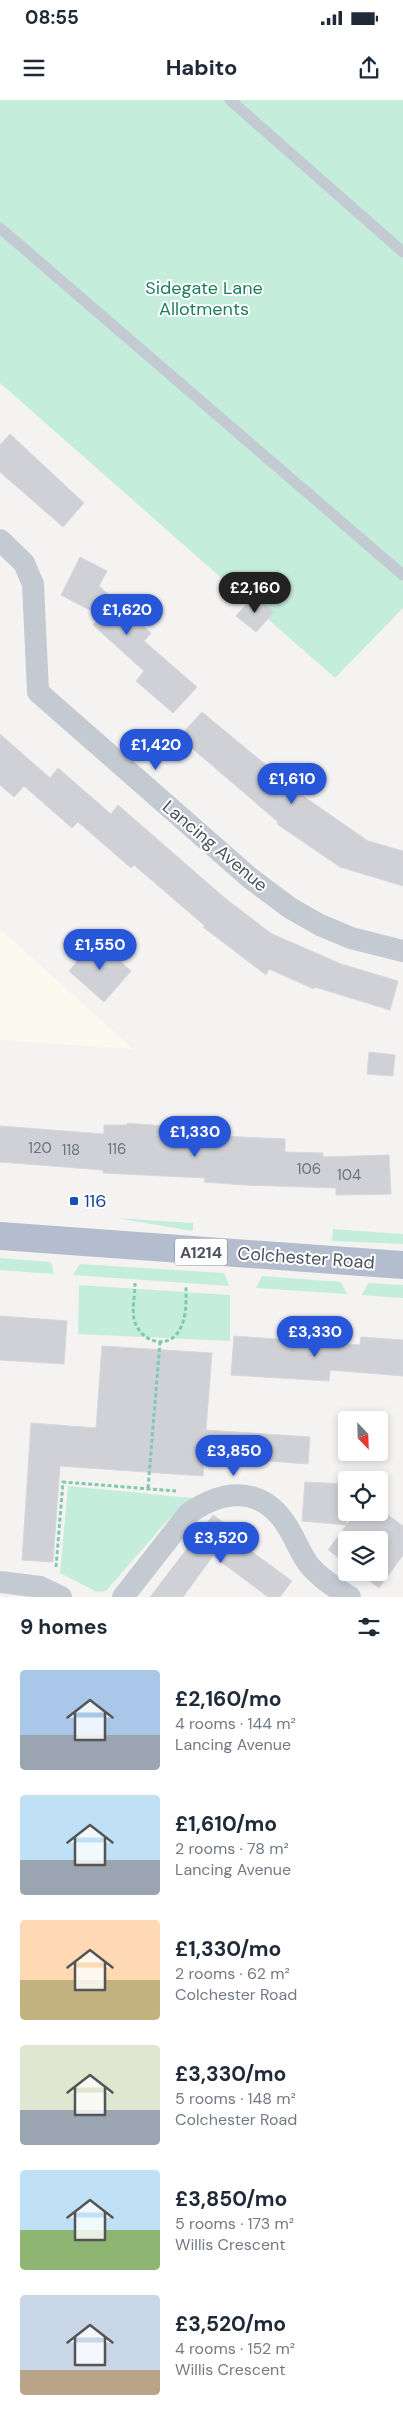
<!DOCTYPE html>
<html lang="en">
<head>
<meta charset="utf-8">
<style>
  body { margin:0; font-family:"DM Sans",sans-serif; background:#f2f2f3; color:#1f2937; height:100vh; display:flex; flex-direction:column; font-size:19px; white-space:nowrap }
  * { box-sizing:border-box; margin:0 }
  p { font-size:16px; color:#747a83 }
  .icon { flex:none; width:28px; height:28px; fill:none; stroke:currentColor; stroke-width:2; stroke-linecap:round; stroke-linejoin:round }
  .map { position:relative; height:1497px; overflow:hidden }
  .drawer { display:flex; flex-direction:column; background:#fff; flex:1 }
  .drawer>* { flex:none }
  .needle { width:32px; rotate:157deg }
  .controls { position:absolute; left:338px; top:1311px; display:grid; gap:10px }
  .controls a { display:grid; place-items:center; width:50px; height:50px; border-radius:5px; background:#fff; box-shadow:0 2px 8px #0003; font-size:25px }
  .price { position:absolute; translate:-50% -42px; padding:0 11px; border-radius:18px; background:#2856d9; color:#fff; font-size:16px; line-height:32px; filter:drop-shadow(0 1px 2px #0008) }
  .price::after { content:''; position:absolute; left:50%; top:30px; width:15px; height:11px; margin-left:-8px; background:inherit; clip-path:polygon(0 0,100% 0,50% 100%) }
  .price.active { background:#222; color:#fff }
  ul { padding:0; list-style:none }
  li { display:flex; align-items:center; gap:15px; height:125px; padding:0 20px }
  li span { display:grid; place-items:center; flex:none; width:140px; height:100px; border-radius:5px; color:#555 }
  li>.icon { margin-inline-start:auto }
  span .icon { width:60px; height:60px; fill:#fffc; stroke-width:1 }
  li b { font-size:21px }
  h2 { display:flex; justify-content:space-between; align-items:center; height:60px; padding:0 20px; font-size:21px }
  .status { display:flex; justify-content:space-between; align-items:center; height:35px; padding:0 25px; background:#fff; direction:ltr }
  .status svg { height:14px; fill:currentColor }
  header { display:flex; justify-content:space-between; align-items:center; height:65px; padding:0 20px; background:#fff; font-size:22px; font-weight:700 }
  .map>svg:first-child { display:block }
  .commercial { fill:#fcfaef }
  .green { fill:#c5eddc }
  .building { fill:#cfd1d6; stroke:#d7d7dd }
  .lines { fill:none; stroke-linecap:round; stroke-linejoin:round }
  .path { stroke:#7fc9b2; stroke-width:3; stroke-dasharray:4 2.5; stroke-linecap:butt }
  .lane { stroke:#c4cad2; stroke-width:11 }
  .street { stroke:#c4cad2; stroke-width:22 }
  .primary { stroke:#b4bdce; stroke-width:28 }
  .transit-dot { fill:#1a4fb4; stroke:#fff; stroke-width:2 }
  .labels { text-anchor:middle; stroke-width:4; stroke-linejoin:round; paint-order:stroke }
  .number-label { font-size:15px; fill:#6c727c }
  .shield { fill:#fff; stroke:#81868e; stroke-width:1 }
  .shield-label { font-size:16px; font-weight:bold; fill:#4b525e }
  .park-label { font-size:18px; fill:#1f7c5e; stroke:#fff }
  .street-label { font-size:18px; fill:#4b525e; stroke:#fff }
  .transit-label { font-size:18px; fill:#164399; stroke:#fff; text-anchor:start }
</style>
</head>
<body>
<div class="status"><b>08:55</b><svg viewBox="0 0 49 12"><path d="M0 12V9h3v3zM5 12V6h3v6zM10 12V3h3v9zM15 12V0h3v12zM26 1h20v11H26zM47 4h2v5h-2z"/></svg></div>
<header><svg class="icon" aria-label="menu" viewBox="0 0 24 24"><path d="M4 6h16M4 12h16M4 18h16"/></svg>Habito<svg class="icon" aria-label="share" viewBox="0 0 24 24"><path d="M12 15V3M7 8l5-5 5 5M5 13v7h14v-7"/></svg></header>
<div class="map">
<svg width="403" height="1497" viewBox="0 0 403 1497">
  <rect width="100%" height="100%" fill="#f4f3f2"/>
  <!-- commercial -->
  <path class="commercial" d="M0,829l133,120 -133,-9z"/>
  <!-- green -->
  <g class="green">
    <path d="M0,0h403v508l-68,70 -335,-295z"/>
    <path d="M116,1118l77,5v8z"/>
    <path d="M333,1129l70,5v10l-71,-3z"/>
    <path d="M0,1158l51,4 3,12 -54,-4z"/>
    <path d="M80,1164l144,9 5,13 -156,-11z"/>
    <path d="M262,1176l79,6 6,12 -91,-6z"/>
    <path d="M368,1183l35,2v13l-41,-3z"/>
    <path d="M79,1185l151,10v46l-152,-7z"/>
    <path d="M68,1386l124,12 -25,23 -61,70 -9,1 -37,-19z"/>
  </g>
  <!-- building -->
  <g class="building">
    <path d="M10,334l74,69 -21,24 -63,-55v-27z"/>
    <path d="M80,457l27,14 -8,15 52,47 -7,8 53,46 -24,26 -37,-32 8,-10 -51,-46 8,-9 -40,-21z"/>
    <path d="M254,495l20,17 -18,20 -20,-16z"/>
    <path d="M202,612l104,86 62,43 35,10v35l-63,-19 -63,-43 1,-2 -99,-85z"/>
    <path d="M0,634l50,44 8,-10 53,46 7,-9 108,94 46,35 69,30 57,17 -8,29 -75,-23 -1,2 -45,-20 -3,6 -63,-48 2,-1 -71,-61 -3,3 -53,-46 -6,6 -48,-42 -10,11 -14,-12z"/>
    <path d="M96,840l35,31 -27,31 -35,-31z"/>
    <path d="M369,952l26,3 -2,21 -26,-2z"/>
    <path d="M127,1023l74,6 -1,6 85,4v13l38,1v4l66,-2 2,39 -55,1v-7l-92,-3 -40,-3 1,-4 -102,-5v-3l-103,-8v-36l104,8v-9h23z"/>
    <path d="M0,1216l67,5 -3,43 -64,-4z"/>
    <path d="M234,1236l126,9 1,-8 42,3v36l-73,-6 -1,11 -98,-6z"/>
    <path d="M102,1246l110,7 -6,77 104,7 -2,27 -104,-8 -1,20 -143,-10 -7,96 -31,-2 9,-137 65,5z"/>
    <path d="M305,1382l41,2v41l-44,-4z"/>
    <path d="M356,1412h28l19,14v29l-24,33 -21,-16h21v-32h-33v23l-18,-13z"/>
    <path d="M213,1415l20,14 -4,6 63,46 -12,16h-12l-55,-41 -30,41h-33z"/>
  </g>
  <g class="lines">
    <!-- path -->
    <g class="path">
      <path d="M135,1183c0,11 -3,25 -1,36 5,22 34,33 46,10 7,-13 6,-28 6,-42"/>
      <path d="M148,1388l12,-146"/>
      <path d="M56,1467l7,-85 113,9"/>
    </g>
    <!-- lane -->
    <g class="lane">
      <path d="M230,0l173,152"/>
      <path d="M0,128l403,347"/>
    </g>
    <!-- street -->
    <g class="street">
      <path d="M0,440l24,23 9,21 5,108 212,186 40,30 30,17 31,13 52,13"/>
      <path d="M0,1482l40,5 21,10"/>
      <path d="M123,1497l65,-83c32,-23 69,-29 95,6 11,14 16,33 27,46 11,13 26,22 40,31"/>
    </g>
    <!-- primary -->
    <path class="primary" d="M0,1136l403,29"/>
  </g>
  <!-- markers -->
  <rect class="transit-dot" x="69" y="1096" width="10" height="10" rx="2.5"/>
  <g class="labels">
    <!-- number labels -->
    <g class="number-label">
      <text x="40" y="1053">120</text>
      <text x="117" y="1054">116</text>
      <text x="71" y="1055">118</text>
      <text x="309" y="1074">106</text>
      <text x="349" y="1080">104</text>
    </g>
    <!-- shield labels -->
    <rect class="shield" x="175" y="1138.5" width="52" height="27" rx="4"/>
    <g class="shield-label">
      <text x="201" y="1158">A1214</text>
    </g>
    <!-- park labels -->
    <g class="park-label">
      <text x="204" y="194">Sidegate Lane<tspan x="204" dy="21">Allotments</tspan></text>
    </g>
    <!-- street labels -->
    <g class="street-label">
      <text transform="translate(215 746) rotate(40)" y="6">Lancing Avenue</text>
      <text transform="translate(306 1158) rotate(4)" y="6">Colchester Road</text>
    </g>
    <!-- transit labels -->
    <g class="transit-label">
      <text x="84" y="1107">116</text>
    </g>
  </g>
</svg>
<div class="controls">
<a><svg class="needle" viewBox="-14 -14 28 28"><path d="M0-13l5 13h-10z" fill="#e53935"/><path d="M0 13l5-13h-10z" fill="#747a83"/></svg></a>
<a><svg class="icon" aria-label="locate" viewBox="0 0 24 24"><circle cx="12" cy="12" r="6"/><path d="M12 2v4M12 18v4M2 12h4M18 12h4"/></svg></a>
<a><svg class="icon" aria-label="layers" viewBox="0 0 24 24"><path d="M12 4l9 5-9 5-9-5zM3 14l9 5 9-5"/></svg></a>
</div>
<b class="price active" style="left:255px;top:514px">£2,160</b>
<b class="price" style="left:127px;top:536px">£1,620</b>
<b class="price" style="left:156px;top:671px">£1,420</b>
<b class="price" style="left:292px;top:705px">£1,610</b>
<b class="price" style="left:100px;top:871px">£1,550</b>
<b class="price" style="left:195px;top:1058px">£1,330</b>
<b class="price" style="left:315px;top:1258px">£3,330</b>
<b class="price" style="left:234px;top:1377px">£3,850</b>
<b class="price" style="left:221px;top:1464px">£3,520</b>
</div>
<section class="drawer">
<h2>9 homes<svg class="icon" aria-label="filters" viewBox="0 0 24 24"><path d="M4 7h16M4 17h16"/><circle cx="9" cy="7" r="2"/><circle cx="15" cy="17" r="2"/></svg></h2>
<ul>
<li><span style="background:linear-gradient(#a9c7e8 65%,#9aa5b1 0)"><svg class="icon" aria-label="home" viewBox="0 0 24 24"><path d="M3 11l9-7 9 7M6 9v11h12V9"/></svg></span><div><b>£2,160/mo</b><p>4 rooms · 144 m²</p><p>Lancing Avenue</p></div></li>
<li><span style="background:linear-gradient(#bfe0f5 65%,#9aa5b1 0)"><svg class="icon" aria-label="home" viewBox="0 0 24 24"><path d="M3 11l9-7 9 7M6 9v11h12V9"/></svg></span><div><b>£1,610/mo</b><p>2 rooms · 78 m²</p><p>Lancing Avenue</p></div></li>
<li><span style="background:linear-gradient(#ffd9b3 60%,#c2b280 0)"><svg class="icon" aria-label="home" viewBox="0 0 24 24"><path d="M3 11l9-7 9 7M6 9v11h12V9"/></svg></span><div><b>£1,330/mo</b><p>2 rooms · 62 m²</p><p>Colchester Road</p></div></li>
<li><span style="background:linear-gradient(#dfe7d0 65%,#9aa5b1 0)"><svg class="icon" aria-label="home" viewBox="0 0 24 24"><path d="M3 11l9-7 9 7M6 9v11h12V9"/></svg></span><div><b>£3,330/mo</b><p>5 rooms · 148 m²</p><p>Colchester Road</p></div></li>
<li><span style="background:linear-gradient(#bfe0f5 60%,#8fb573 0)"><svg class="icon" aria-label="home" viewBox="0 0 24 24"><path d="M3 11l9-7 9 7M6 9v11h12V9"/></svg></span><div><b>£3,850/mo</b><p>5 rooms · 173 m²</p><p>Willis Crescent</p></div></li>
<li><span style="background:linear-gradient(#c9d6e8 75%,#b9a48a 0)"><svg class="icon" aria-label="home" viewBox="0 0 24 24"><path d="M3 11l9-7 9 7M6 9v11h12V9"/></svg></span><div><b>£3,520/mo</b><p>4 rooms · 152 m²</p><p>Willis Crescent</p></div></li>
</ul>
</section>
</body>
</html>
